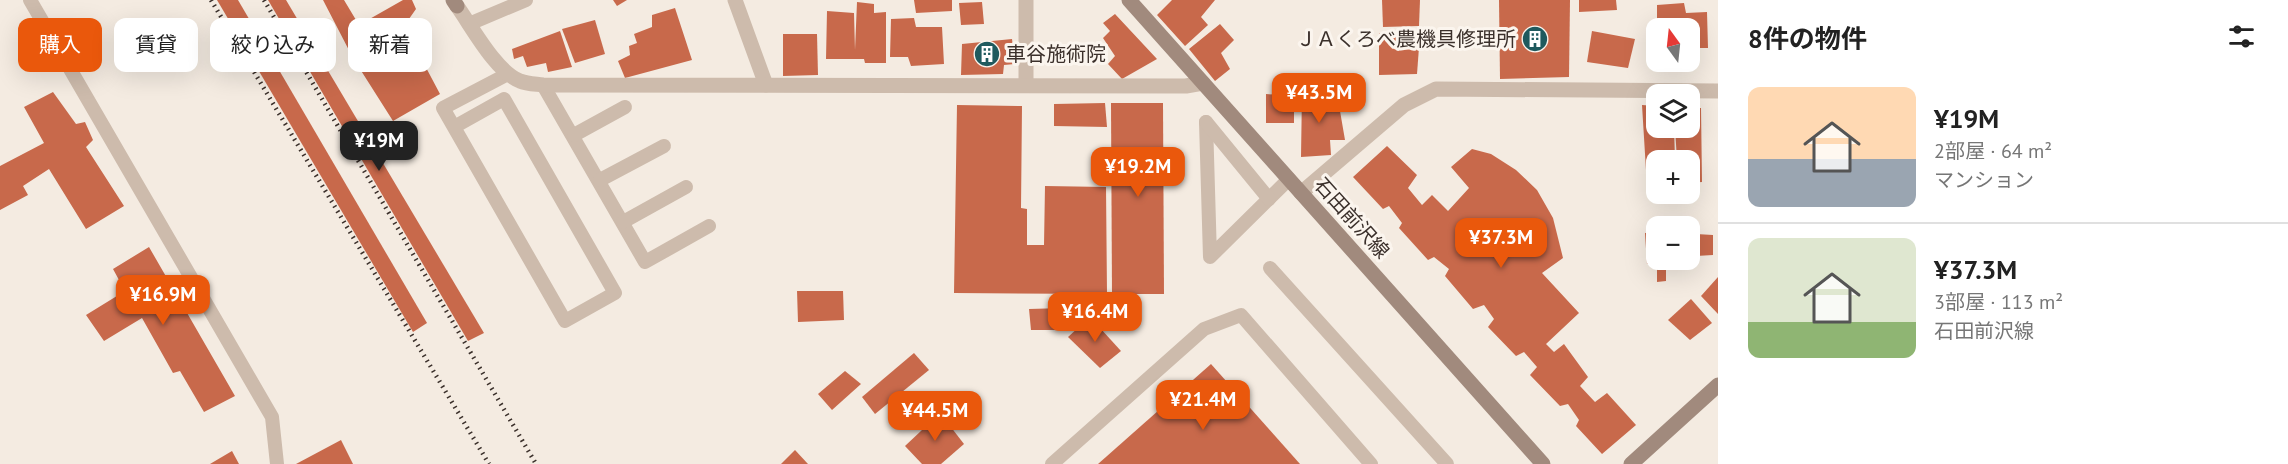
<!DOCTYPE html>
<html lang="ja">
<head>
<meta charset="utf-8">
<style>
  body { margin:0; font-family:"PT Sans","Noto Sans JP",sans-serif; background:#f2f2f2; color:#222; height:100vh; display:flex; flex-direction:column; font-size:22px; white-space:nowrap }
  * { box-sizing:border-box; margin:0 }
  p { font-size:20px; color:#767676 }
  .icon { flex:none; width:33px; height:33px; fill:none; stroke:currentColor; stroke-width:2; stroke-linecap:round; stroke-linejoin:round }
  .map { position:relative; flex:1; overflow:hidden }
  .sheet { display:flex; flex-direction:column; background:#fff; width:570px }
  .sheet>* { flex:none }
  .banner { position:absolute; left:18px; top:18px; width:570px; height:54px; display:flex; gap:12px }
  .needle { width:39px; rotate:345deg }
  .fabs { position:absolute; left:1646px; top:18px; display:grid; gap:12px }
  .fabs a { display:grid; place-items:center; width:54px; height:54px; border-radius:12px; background:#fff; box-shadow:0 6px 24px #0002; font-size:30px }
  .price { position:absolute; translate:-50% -51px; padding:0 14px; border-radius:12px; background:#ea580c; color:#fff; font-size:20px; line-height:39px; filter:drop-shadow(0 2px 3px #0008) }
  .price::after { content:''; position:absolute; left:50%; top:36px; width:18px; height:14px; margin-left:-9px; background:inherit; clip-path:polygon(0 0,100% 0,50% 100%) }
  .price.active { background:#222; color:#fff }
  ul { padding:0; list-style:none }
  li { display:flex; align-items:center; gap:18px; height:150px; padding:0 30px }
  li+li { border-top:2px solid #e0e0e0 }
  li span { display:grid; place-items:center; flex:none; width:168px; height:120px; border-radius:12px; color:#555 }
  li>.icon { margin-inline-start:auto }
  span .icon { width:72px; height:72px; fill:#fffc; stroke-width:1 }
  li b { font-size:26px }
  h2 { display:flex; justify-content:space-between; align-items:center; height:72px; padding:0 30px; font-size:26px }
  .pill { padding:0 21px; border-radius:12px; background:#fff; box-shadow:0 6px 24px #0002; font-size:21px; line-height:54px }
  .pill.active { background:#ea580c; color:#fff }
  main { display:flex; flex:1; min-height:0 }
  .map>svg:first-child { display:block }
  .building { fill:#c8694b }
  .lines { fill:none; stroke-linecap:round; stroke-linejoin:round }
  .lane { stroke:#cdbbac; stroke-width:14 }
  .street { stroke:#cdbbac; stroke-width:15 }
  .secondary { stroke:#a18a7d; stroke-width:15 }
  .rail { stroke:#3b302b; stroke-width:4.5; stroke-dasharray:1.5 4.5; stroke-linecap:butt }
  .labels { text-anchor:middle; stroke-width:6; stroke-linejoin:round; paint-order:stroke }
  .poi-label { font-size:20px; fill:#3b302b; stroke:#fbf5ee; text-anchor:end }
  .street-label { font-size:20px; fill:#3b302b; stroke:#fbf5ee }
</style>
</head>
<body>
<main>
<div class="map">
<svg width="1718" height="464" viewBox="0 0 1718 464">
  <rect width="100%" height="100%" fill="#f4ebe1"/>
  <!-- building -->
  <g class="building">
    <path d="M217,0h21l189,323 -14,9z"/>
    <path d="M268,0h18l198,333 -16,8z"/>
    <path d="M323,0h21l15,25 44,-25h9l4,9 -12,17 36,68 -47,27 -40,-63z"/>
    <path d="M613,0h14l-10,6z"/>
    <path d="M914,0h38v11l-36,2z"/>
    <path d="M1172,0h43l-14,17 7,8 -23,21 -28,-31z"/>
    <path d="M1382,0h38l-1,26 -36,1z"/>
    <path d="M1499,0h71l-1,77 -69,2z"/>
    <path d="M1579,0h37l1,10 -38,2z"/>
    <path d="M857,2l17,2v9l12,-1v51h-21l-1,-4h-38l1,-48 27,2 1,37z"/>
    <path d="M982,2l2,22 -23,1 -2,-22z"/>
    <path d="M1684,3l2,10 21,-1 1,36h-19v-20h-32v-23z"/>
    <path d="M675,8l17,52 -67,18 -7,-17 12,-6 -1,-9 8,-3 -3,-9 18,-7v-12z"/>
    <path d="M1115,14l42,45 -35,20 -14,-15 7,-8 -12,-18 7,-7 -7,-8z"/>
    <path d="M914,18l2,9h26l2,37 -33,2 -3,-9h-18l1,-38z"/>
    <path d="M595,20l10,34 -30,9 -13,-34z"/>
    <path d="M1220,24l14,16 -13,13 9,16 -15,12 -26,-32z"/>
    <path d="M560,31l12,36 -24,5 -2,-9 -19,4 -4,-11 -9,3 -2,-10z"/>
    <path d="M1592,31l43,8 -7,29 -41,-6z"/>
    <path d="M1379,33l41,1 -3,40 -38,1z"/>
    <path d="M783,34h34l1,41 -35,1z"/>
    <path d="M1012,39l3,25 -11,1 -1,9 -42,1 1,-31z"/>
    <path d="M53,92l23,32 9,-2 8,18 -7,7 38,59 -38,23 -37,-60 -26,17 5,9 -28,15v-44l44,-23 -20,-36z"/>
    <path d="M1302,92h28l2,18 8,1 5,29h-15l1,15 -30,2z"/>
    <path d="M1266,94l28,2v27h-28z"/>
    <path d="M1105,103l2,24 -53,-1v-22z"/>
    <path d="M1111,103h52l1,191h-52z"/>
    <path d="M957,105l65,1 -1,102 6,1v36h17l1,-59 61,1 1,107 -153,-1z"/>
    <path d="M1642,105l14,1v22h18l1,32h-19v10h-10z"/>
    <path d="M1689,108h12l1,74 -13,1v-23h-12l-2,-32h14z"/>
    <path d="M1387,146l30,29 -9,13 14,17 10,-10 16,16 21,-23 -18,-21 21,-18 19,5 25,16 21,20 16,28 10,40 -21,15 37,40 -33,31 8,8 10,-8 24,33 -8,9 15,16 12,-9 29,32 -34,29 -26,-28 3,-6 -11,-16 -8,2 -30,-31 7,-8 -13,-15 -8,4 -28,-29 6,-8 -10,-14 -11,4 -28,-33 4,-7 -15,-12 -6,3 -29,-32 3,-5 -13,-17 -6,3 -30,-32z"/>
    <path d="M1656,232v28h10v21l-9,1v-18h-10l-2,-31z"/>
    <path d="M1696,234l17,1v20l-17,1z"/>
    <path d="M149,247l86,149 -31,16 -24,-41 -7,2 -31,-55 -38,23 -18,-26 39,-24 -12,-22z"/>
    <path d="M1718,277v37l-17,-18z"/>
    <path d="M797,291h46l1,29 -46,2z"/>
    <path d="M1691,299l21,24 -22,17 -22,-20z"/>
    <path d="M1063,308v22h-32l-2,-21z"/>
    <path d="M1090,317l31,34 -21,17 -32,-31z"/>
    <path d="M914,353l15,17 -54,44 -13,-17z"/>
    <path d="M1211,364l89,100h-202z"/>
    <path d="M845,371l16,13 -29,26 -14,-16z"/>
    <path d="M940,413l24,31 -23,20h-19l-17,-18z"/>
    <path d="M341,440l12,24h-57z"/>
    <path d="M795,450l13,14h-27z"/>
    <path d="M232,451l7,13h-29z"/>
  </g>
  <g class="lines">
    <!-- lane -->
    <g class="lane">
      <path d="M30,0l242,417 5,47"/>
      <path d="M469,24l57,-24"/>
      <path d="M543,85l102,177 64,-36"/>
      <path d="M1206,122l4,135 79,-78"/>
      <path d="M1206,122l63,77"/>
      <path d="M454,127l50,-28 111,194 -50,28 -122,-213 65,-34"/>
      <path d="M574,135l51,-28"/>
      <path d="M600,180l64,-34"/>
      <path d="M623,222l63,-35"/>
      <path d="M1270,268l177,196"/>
      <path d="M1052,464l152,-135 37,-14 130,149"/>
    </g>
    <!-- street -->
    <g class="street">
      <path d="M735,0l31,85"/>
      <path d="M1026,0v85"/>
      <path d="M457,6c15,21 39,66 63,75 7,3 16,3 23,4l643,1 17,-3"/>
      <path d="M1301,193l103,-88 32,-16 282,2"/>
    </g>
    <!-- secondary -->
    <g class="secondary">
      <path d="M453,0l4,6"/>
      <path d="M1129,0l414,464"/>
      <path d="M1631,464l87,-79"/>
    </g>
    <!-- rail -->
    <g class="rail">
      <path d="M211,0l278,464"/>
      <path d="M264,0l272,464"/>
    </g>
  </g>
  <!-- icons -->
  <defs>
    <g id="building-disc" transform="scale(1.35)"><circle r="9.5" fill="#1f5a5e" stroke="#fbf5ee"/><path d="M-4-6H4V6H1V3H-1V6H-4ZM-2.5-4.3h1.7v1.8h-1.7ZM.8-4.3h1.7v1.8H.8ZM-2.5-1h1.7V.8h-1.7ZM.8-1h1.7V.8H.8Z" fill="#fff"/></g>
  </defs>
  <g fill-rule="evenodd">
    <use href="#building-disc" x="1535" y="39"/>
    <use href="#building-disc" x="987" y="54"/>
  </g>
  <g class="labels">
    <!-- poi labels -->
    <g class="poi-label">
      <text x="1516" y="46">ＪＡくろべ農機具修理所</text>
      <text x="1006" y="61" text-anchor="start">車谷施術院</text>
    </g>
    <!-- street labels -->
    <g class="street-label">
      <text transform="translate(1352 218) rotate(48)" y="7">石田前沢線</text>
    </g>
  </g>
</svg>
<div class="fabs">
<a><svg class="needle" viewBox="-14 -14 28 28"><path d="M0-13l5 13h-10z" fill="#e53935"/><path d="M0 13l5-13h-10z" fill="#767676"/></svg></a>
<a><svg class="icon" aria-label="layers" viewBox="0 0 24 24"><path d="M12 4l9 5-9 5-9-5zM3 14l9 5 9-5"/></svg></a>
<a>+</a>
<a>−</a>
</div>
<b class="price" style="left:1319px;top:124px">¥43.5M</b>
<b class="price active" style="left:379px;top:172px">¥19M</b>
<b class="price" style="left:1138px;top:198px">¥19.2M</b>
<b class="price" style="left:1501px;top:269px">¥37.3M</b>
<b class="price" style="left:163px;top:326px">¥16.9M</b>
<b class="price" style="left:1095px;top:343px">¥16.4M</b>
<b class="price" style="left:1203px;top:431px">¥21.4M</b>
<b class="price" style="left:935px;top:442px">¥44.5M</b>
<div class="banner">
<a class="pill active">購入</a>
<a class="pill">賃貸</a>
<a class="pill">絞り込み</a>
<a class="pill">新着</a>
</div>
</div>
<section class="sheet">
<h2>8件の物件<svg class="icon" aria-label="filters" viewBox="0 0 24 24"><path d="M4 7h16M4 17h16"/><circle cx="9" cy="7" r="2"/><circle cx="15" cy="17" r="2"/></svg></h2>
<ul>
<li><span style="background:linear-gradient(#ffd9b3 60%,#9aa5b1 0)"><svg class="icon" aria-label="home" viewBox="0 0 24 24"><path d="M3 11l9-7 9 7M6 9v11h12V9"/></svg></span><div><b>¥19M</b><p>2部屋 · 64 m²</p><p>マンション</p></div></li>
<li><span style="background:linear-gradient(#dfe7d0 70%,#8fb573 0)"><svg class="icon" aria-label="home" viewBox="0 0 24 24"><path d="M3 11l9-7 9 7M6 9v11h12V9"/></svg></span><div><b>¥37.3M</b><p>3部屋 · 113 m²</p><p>石田前沢線</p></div></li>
</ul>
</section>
</main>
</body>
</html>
